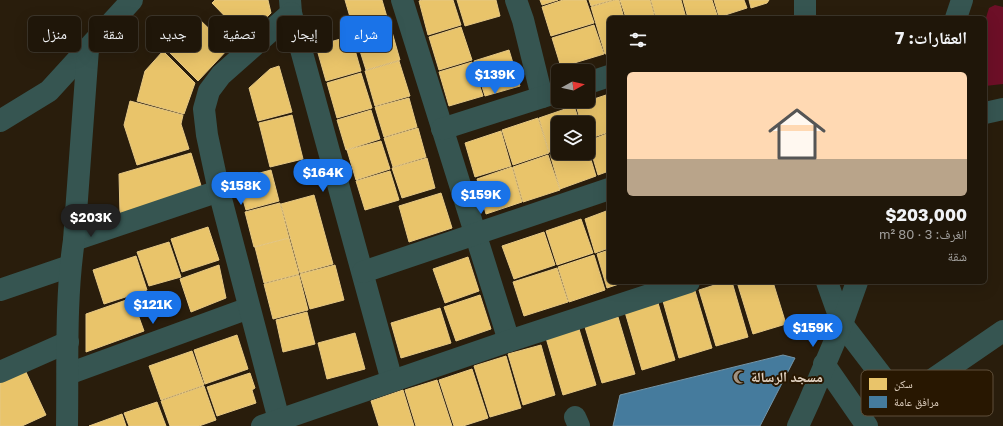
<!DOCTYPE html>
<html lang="ar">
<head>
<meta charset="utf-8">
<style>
  body { margin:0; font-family:"Golos Text","Noto Naskh Arabic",sans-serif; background:#271f12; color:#f1f3f6; direction:rtl; height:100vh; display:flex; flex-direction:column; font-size:15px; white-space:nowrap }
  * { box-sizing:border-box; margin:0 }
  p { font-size:13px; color:#a19f9c }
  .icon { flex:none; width:22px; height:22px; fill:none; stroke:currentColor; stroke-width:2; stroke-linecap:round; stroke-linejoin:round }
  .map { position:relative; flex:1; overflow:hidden; direction:ltr }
  .details { position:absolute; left:607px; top:16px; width:380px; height:268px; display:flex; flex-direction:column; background:#1f1609; border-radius:6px; box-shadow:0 4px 16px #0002,0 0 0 1px #3c352a; direction:rtl }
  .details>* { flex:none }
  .guide { position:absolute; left:12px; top:16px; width:380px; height:36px; direction:rtl; display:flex; gap:8px }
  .needle { width:26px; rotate:82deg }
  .controls { position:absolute; left:551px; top:64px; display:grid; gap:8px }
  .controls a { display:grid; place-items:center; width:44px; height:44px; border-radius:6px; background:#1f1609; box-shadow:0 4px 16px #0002,0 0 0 1px #3c352a; font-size:20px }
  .price { position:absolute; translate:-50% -34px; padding:0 9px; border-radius:14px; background:#1a73e8; color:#fff; font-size:13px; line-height:26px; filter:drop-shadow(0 1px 2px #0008) }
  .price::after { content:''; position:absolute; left:50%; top:24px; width:12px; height:9px; margin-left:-6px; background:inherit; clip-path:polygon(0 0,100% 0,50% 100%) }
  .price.current { background:#222; color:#fff }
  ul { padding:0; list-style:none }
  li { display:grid; align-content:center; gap:8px; height:212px; padding:0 20px }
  li span { display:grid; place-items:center; height:124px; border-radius:6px; color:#555 }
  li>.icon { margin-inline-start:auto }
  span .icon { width:72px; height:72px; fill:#fffc; stroke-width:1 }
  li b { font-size:17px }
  h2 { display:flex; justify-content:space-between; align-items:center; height:48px; padding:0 20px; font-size:17px }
  .chip { padding:0 14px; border-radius:6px; background:#1f1609; box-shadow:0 4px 16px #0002,0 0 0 1px #3c352a; font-size:14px; line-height:36px }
  .chip.current { background:#1a73e8; color:#fff }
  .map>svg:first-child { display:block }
  .green { fill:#6d0f27 }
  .homes { fill:#e9c46a; stroke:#e6c884 }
  .public { fill:#457b9d; stroke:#7495a8 }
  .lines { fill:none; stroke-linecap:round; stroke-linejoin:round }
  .minor { stroke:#365551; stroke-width:22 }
  .labels { text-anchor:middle; stroke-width:4; stroke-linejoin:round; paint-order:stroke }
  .poi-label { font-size:14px; font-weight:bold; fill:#e0d1c0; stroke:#281701; text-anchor:start }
  .key { fill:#281701; stroke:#5f4f3a; stroke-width:1 }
  .key-label { font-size:11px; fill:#e0d1c0 }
</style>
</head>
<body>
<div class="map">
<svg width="1003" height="426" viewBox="0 0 1003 426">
  <rect width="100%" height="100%" fill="#291d0c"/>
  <!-- green -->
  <path class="green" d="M995,5l8,2v77l-18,2v-65l4,-13z"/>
  <!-- homes -->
  <g class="homes">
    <path d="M215,0h53l3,13 -25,25 -34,-35z"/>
    <path d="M345,0h37l7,24 -34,10z"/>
    <path d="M422,0h31l8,25 -33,10 -9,-34z"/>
    <path d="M457,0h39l4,16 -35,10z"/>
    <path d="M540,0h18l-16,5z"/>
    <path d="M563,0h23l8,23 -43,13 -9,-29z"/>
    <path d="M589,0h23l-21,6z"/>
    <path d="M615,0h4l5,18h-15v35l-4,1 -14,-47z"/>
    <path d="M620,0h30l5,18h-29z"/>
    <path d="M651,0h30l5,18h-30z"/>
    <path d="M683,0h29l6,18h-30z"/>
    <path d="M714,0h30l3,8 -28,9z"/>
    <path d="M749,0h20l-2,3 -16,5z"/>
    <path d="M198,18l31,30 -31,33 -31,-31z"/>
    <path d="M390,25l10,35 -34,10 -11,-35z"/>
    <path d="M594,25l10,29 -43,13 -9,-29z"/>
    <path d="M461,27l11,33 -33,10 -10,-33z"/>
    <path d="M351,36l10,35 -35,10 -10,-35z"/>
    <path d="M509,50l11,36 -35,10 -11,-35z"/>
    <path d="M163,51l32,32 -11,31 -47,-13 8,-30z"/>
    <path d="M399,61l11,35 -35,10 -10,-35z"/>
    <path d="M472,62l11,34 -34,10 -10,-34z"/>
    <path d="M279,66l13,46 -34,9 -9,-33 21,-19z"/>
    <path d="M361,73l11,35 -35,10 -10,-35z"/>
    <path d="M609,94v38l-21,7v-16h-7l-5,-18z"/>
    <path d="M409,98l8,29 -33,10 -9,-30z"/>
    <path d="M130,101l53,14 -2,9 8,25 -52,16 -13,-40z"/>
    <path d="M574,106l6,17h-22v26l-9,3 -10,-34z"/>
    <path d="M371,110l9,29 -34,11 -9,-30z"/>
    <path d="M292,115l11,44 -33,8 -11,-44z"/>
    <path d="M538,118l11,35 -36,12 -11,-35z"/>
    <path d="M418,128l8,29 -33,10 -9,-29z"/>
    <path d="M501,131l10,35 -36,11 -10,-34z"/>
    <path d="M609,133v38l-11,4 -10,-34z"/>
    <path d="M381,141l9,28 -34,11 -9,-30z"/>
    <path d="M588,150l8,26 -36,13 -10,-35 8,-2v1h30z"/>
    <path d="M191,153l11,36 -82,25 -1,-40z"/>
    <path d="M548,155l12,35 -37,12 -10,-35z"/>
    <path d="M427,158l8,30 -33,10 -10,-30z"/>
    <path d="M512,167l10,35 -36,12 -9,-35z"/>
    <path d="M271,170l8,31 -33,9 -9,-31z"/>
    <path d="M390,171l9,29 -34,10 -9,-29z"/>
    <path d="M441,193l11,35 -43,14 -10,-36z"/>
    <path d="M314,195l19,69 -33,9 -19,-69z"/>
    <path d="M280,203l9,35 -35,9 -9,-35z"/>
    <path d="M609,210v38l-14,5 -10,-34z"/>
    <path d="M581,219l12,34 -36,12 -11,-34z"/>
    <path d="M208,227l11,33 -37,12 -11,-33z"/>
    <path d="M544,232l11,33 -41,14 -12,-33z"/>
    <path d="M289,238l10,36 -35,9 -9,-36z"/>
    <path d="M169,242l12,35 -32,9 -12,-34z"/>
    <path d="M609,250v32h16l-18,6 -10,-34z"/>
    <path d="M594,255l11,35 -36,12 -11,-35z"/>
    <path d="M136,256l11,34 -43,14 -11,-34z"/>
    <path d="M468,257l11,34 -34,12 -12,-34z"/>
    <path d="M219,265l7,33 -35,14 -11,-33z"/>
    <path d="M335,265l9,35 -34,9 -10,-35z"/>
    <path d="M557,268l11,34 -44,14 -11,-34z"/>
    <path d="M299,275l9,35 -35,9 -9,-35z"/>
    <path d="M724,282h8l16,55 -32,9 -17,-56z"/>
    <path d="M737,282h36l13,42 -33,10z"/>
    <path d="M695,291l17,57 -33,10 -16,-57z"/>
    <path d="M480,295l11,34 -35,12 -12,-34z"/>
    <path d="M132,298l12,33 -58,21v-38z"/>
    <path d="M658,303l17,57 -33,10 -17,-58z"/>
    <path d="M440,308l11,35 -50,15 -10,-35z"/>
    <path d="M307,312l8,32 -32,8 -7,-32z"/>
    <path d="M618,317l17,57 -33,9 -17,-56z"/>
    <path d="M579,329l17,56 -33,10 -17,-57z"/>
    <path d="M355,333l10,36 -38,10 -9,-36z"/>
    <path d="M237,335l11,34 -43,15 -11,-34z"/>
    <path d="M541,345l14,50 -32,10 -15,-51z"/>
    <path d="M192,351l12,34 -43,15 -12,-34z"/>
    <path d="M506,356l15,52 -31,9 -16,-51z"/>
    <path d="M472,369l16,49 -25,8h-9l-15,-46z"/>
    <path d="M25,370l21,45 -24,11h-22v-44z"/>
    <path d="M250,373l5,15 -3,2 4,13 -39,13 -10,-29z"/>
    <path d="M437,380l15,46h-36l-11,-36z"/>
    <path d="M204,386l12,34 -17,6h-29l-9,-25z"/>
    <path d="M403,390l11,36h-35l-8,-25z"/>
    <path d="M157,402l9,24h-37l-5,-13z"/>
    <path d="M122,414l4,12h-37z"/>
  </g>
  <!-- public -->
  <path class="public" d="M783,355l12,3 -35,68h-147l7,-31z"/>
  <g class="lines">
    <!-- minor -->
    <g class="minor">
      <path d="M290,0l1,13 101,368"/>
      <path d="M402,0l107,341"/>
      <path d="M516,0l7,20 19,77"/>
      <path d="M805,0v18"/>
      <path d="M956,18l6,-18"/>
      <path d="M588,83l21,-7"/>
      <path d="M985,113l18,-4"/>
      <path d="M0,121l49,-30 83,-91"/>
      <path d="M442,129l116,-37"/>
      <path d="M74,240l145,-49"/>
      <path d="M363,272l246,-83"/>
      <path d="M827,282l15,42 59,77 102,-70"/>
      <path d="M0,290l70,-24"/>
      <path d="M824,364l43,62"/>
      <path d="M0,372l68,-30"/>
      <path d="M68,374l181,-66"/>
      <path d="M575,417l4,9"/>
      <path d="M279,420l-60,-229 -12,-56 -3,-26 5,-18 12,-16 70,-62"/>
      <path d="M67,426c1,-62 -2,-125 7,-186l14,-191"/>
      <path d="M262,426l247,-85 180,-59"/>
      <path d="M798,426l11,-24 33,-78 15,-42"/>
    </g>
  </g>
  <!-- icons -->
  <defs>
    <g id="mosque-bare" transform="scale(1.08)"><path d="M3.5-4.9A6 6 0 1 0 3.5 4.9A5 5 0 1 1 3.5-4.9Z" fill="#a09281" stroke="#281701" stroke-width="2.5" paint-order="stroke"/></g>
  </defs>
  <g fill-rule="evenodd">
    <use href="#mosque-bare" x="740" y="377"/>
  </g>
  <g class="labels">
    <!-- poi labels -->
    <g class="poi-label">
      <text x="751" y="382">مسجد الرسالة</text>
    </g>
  </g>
  <!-- legend -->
  <rect x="861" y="370" width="132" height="46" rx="6" class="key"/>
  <rect x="869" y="378" width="18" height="12" fill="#e9c46a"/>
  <rect x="869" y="396" width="18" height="12" fill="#457b9d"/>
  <g class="key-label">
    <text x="894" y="388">سكن</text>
    <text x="894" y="406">مرافق عامة</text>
  </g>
</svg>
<div class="controls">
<a><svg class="needle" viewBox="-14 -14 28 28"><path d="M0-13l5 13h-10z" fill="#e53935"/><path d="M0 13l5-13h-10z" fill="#a19f9c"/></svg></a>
<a><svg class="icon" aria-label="layers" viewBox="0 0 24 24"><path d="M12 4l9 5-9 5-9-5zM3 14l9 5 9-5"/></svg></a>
</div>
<b class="price" style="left:495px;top:95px">$139K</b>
<b class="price" style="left:323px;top:193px">$164K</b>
<b class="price" style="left:241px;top:206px">$158K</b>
<b class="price" style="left:481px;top:215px">$159K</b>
<b class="price current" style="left:91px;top:238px">$203K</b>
<b class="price" style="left:153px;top:325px">$121K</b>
<b class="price" style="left:813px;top:348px">$159K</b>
<div class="guide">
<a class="chip current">شراء</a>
<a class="chip">إيجار</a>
<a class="chip">تصفية</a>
<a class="chip">جديد</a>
<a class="chip">شقة</a>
<a class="chip">منزل</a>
</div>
<section class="details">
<h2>العقارات: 7<svg class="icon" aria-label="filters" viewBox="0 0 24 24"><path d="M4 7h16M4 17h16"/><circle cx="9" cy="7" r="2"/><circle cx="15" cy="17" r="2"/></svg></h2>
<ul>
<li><span style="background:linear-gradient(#ffd9b3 70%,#b9a48a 0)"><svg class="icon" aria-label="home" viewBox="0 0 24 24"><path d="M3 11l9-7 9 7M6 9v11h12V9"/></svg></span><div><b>$203,000</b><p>الغرف: 3 · 80 m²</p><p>شقة</p></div></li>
</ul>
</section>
</div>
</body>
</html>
